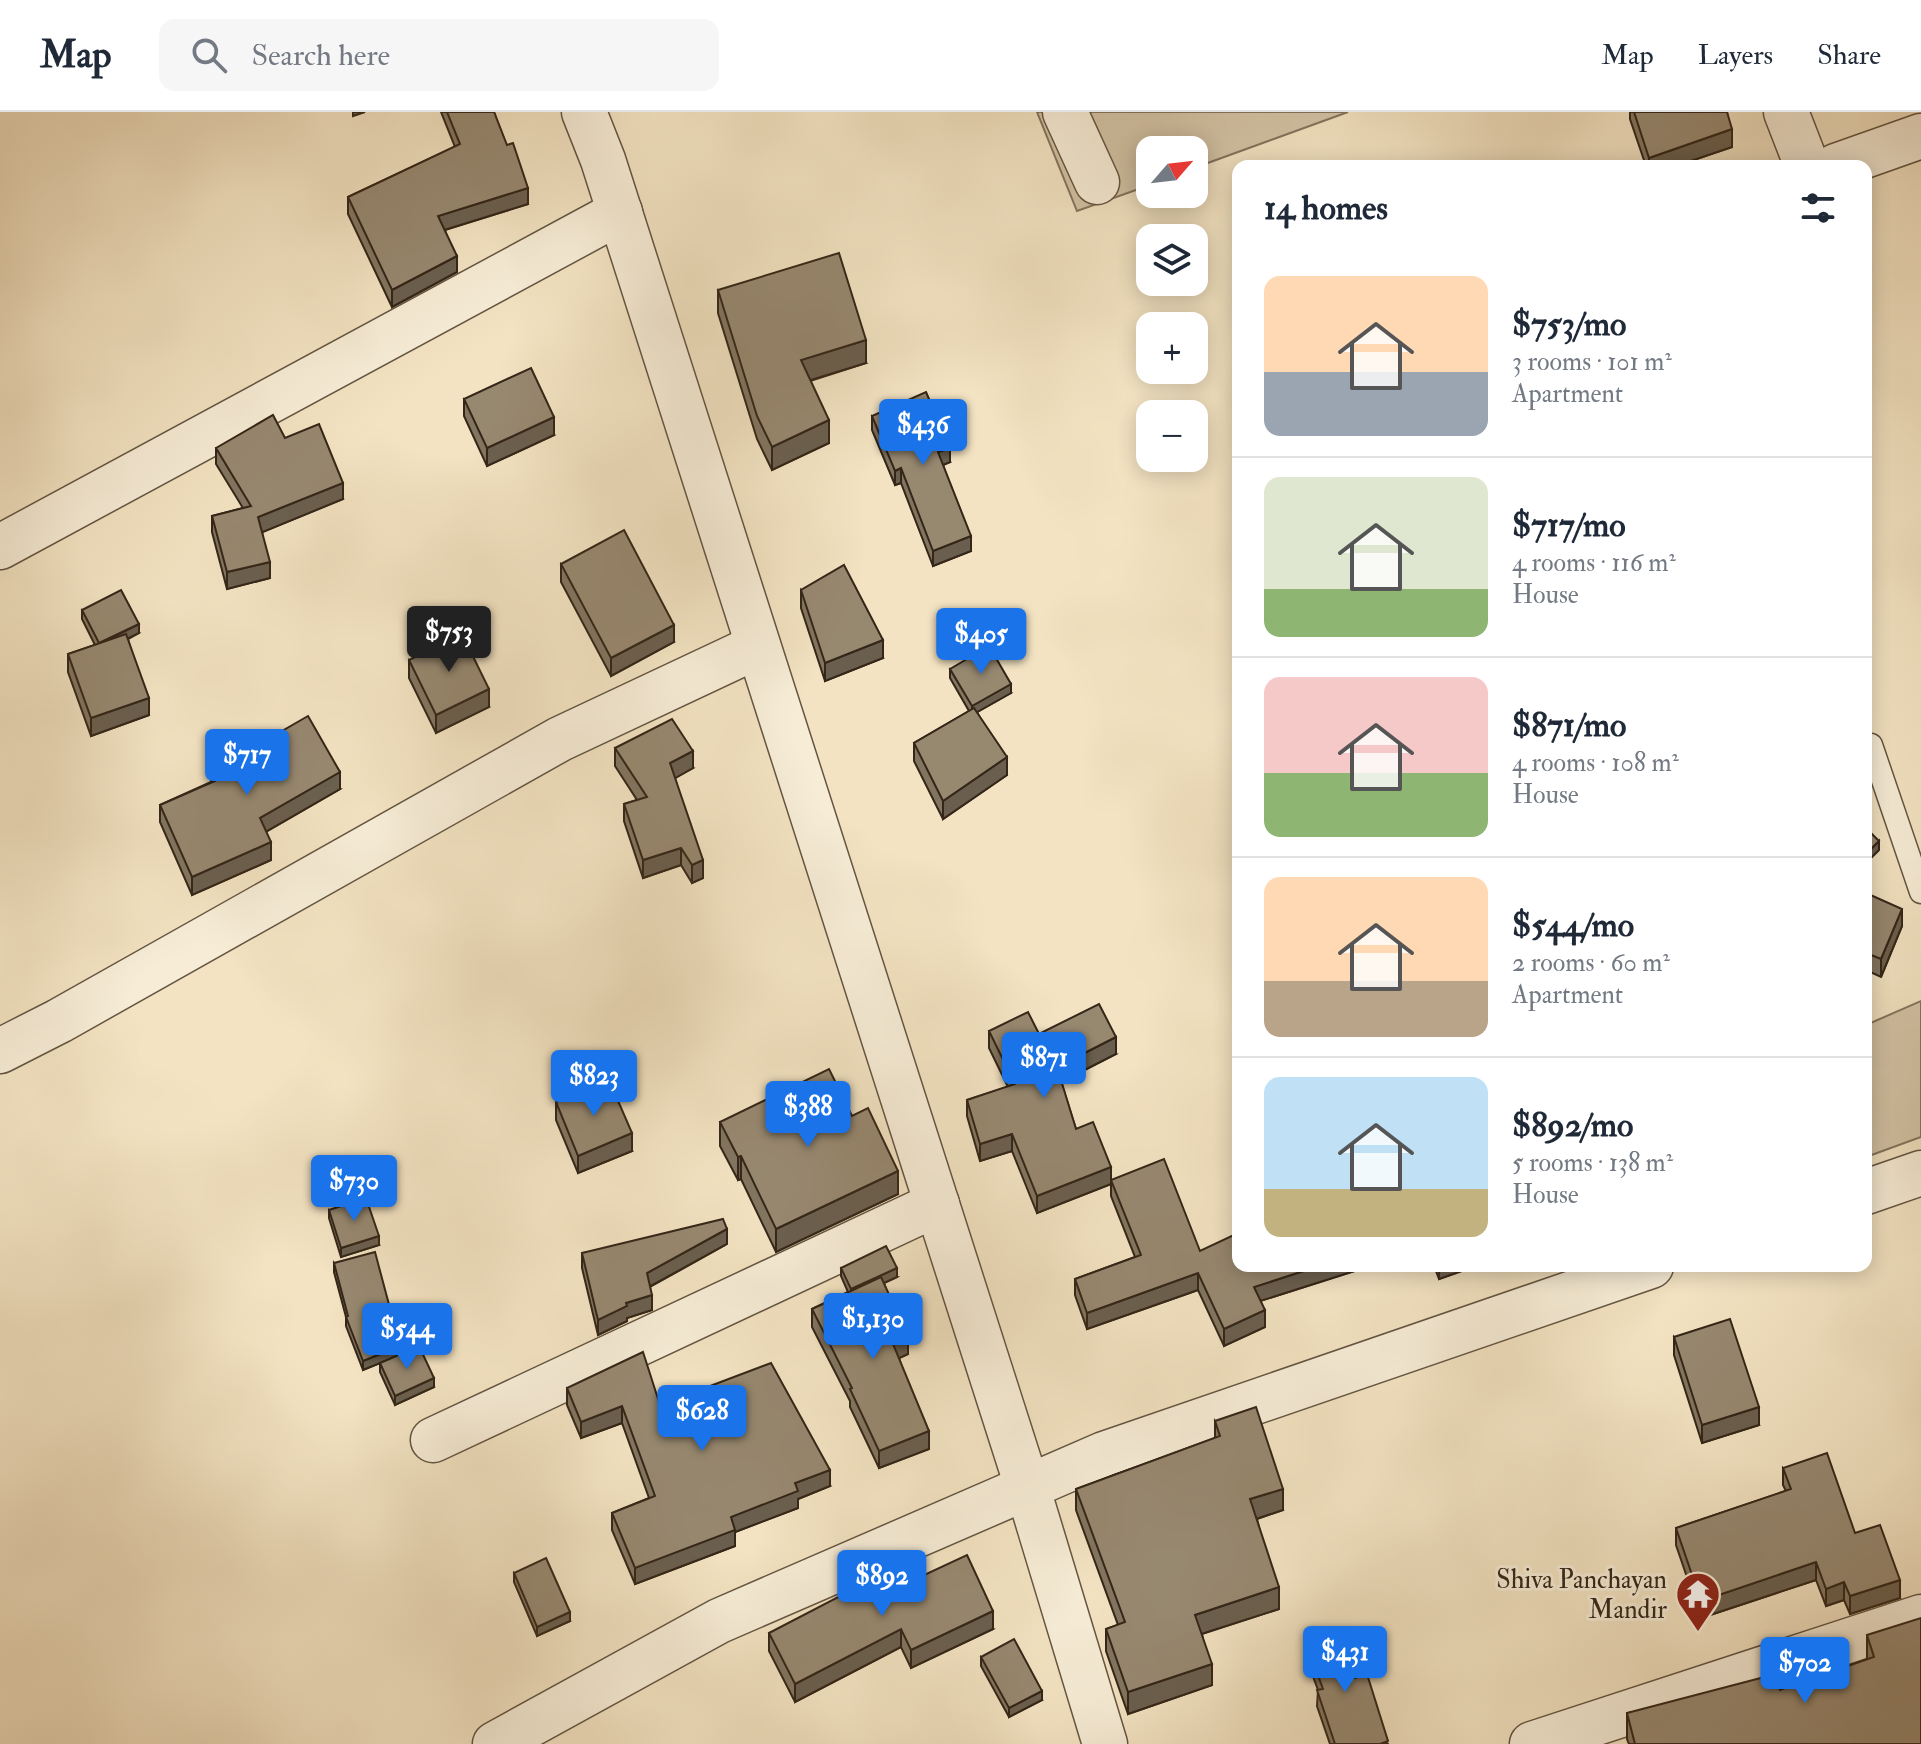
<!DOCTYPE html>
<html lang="en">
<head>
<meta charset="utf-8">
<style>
  body { margin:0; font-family:"IM FELL Double Pica",serif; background:#f6f6f7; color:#1f2937; height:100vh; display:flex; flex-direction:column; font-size:30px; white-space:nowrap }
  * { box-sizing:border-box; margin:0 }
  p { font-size:26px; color:#747a83 }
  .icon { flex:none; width:44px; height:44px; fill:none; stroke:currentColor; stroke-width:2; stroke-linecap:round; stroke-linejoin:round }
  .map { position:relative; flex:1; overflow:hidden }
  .drawer { position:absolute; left:1232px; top:48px; width:640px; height:1112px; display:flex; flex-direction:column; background:#fff; border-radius:16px; box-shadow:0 4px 20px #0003 }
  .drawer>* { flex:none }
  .needle { width:52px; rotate:62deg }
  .buttons { position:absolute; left:1136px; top:24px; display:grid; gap:16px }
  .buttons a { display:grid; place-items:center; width:72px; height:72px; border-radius:16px; background:#fff; box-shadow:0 4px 20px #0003; font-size:40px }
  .price { position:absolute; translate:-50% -68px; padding:0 18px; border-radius:8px; background:#1a73e8; color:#fff; font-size:26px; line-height:52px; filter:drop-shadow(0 2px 4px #0008) }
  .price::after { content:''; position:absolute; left:50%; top:48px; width:24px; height:18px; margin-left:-12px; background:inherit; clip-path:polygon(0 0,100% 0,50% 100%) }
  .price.current { background:#222; color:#fff }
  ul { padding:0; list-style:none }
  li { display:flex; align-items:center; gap:24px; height:200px; padding:0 32px }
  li+li { border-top:2px solid #e0e1e3 }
  li span { display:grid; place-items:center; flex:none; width:224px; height:160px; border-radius:16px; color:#555 }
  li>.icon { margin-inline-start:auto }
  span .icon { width:96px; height:96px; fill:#fffc; stroke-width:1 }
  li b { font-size:34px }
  h2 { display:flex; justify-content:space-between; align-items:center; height:96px; padding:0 32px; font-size:34px }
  header { display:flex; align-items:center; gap:48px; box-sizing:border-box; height:112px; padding:0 40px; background:#fff; border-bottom:2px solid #e0e1e3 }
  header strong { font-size:38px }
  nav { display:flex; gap:44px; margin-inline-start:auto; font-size:28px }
  .search { width:560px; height:72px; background:#f6f6f7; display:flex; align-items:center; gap:20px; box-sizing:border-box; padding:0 28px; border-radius:16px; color:#747a83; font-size:30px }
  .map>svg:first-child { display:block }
  .green { fill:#d3c3a5; stroke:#84745e; stroke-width:2 }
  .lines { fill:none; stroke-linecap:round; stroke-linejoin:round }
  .lane-casing { stroke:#645542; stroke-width:25 }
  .street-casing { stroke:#645542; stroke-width:47 }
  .lane { stroke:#f7edd7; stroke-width:22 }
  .street { stroke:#f7edd7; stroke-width:44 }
  .wall { fill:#827560; stroke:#342618; stroke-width:2 }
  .shaded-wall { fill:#6a5f4e; stroke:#342618; stroke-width:2 }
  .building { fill:#978870; stroke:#342618; stroke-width:2 }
  .labels { text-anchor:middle; stroke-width:6; stroke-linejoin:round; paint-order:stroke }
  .poi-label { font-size:26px; fill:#342618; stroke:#f7edd7; text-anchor:end }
</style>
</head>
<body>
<header>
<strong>Map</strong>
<div class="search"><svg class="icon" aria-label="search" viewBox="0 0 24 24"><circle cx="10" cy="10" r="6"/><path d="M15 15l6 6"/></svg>Search here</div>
<nav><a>Map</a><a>Layers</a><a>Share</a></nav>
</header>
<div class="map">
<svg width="1921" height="1632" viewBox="0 0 1921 1632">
  <rect width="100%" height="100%" fill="#f3e3c2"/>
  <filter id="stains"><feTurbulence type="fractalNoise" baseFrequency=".0025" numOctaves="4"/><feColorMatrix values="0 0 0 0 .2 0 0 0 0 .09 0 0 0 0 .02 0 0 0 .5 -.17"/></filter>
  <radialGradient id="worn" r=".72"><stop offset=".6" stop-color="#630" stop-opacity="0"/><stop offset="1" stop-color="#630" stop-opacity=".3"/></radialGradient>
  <!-- green -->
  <g class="green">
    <path d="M1037,0h311l-154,56v-18h-44v35l-73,26z"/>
    <path d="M1921,889v136l-55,20v-132z"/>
  </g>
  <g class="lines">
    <!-- lane casing -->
    <g class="lane-casing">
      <path id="lane" d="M1871,633l50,147"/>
    </g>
    <!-- street casing -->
    <g class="street-casing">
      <g id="street">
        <path d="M584,0l19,48 424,1326 78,258"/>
        <path d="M1065,0l32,70"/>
        <path d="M1786,0l21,54"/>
        <path d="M1836,54l85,-30"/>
        <path d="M0,435l620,-335"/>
        <path d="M0,939l59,-30 501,-282 198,-93"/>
        <path d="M1866,1080l55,-19"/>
        <path d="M433,1328l504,-236"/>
        <path d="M495,1632l224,-123 385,-167 547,-188"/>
        <path d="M1532,1632l389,-127"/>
      </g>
    </g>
    <!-- lane -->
    <use href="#lane" class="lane"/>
    <!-- street -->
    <use href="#street" class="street"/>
  </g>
  <!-- wall -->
  <g class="wall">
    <path d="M441,0h53l34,92 -83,26 12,42 -65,35 -44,-93v-17l107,-50z"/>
    <path d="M1630,0h97l5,35 -56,19h-30l-16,-47z"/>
    <path d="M718,178l148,73 -56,18 19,62 -57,27 -15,-31 -39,-126z"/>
    <path d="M464,287l90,36 -67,31 -23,-50z"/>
    <path d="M872,304l78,46 -7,3 28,86 -38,15 -32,-83 -6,2 -23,-55z"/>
    <path d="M285,326l58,61 -81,33 8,46 -43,11 -15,-57v-16l31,-8 -27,-44v-16z"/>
    <path d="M561,452l113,78 -63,34 -50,-94z"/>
    <path d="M801,478l82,68 -58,23 -24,-73z"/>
    <path d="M82,498l57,23 -11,6 21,76 -58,21 -23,-64v-18l27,-9 -13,-26z"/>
    <path d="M409,548l80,47 -53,26 -27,-55z"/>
    <path d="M950,557l61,24 -34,19 30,63 -64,44 -29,-58v-18l55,-32 -19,-33z"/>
    <path d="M615,636l78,20 -18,10 28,100 -11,5 -11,-18 -38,13 -19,-57v-17l13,-4 -22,-34z"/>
    <path d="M211,660l129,17 -74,43 5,28 -79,35 -32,-73v-17l51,-23z"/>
    <path d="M1866,781l36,33 -21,51 -15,-7z"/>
    <path d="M989,919l50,3 77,20 -55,28 15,47 35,55 -74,29 -25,-62 -32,10 -13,-45v-16l41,-13 -19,-39z"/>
    <path d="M556,990l76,49 -54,22 -22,-53z"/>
    <path d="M852,1004l46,78 -122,58 -35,-73 -3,1 -18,-34v-24z"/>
    <path d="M1111,1068l89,71 164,15v2l-104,33 5,26 -41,19 -26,-56 -111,39 -12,-34v-16l60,-22 -24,-61z"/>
    <path d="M329,1098l50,35 -38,12 -12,-39z"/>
    <path d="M727,1132l-77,43 2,23 -25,8v3l-29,14 -16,-67v-15z"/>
    <path d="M334,1151l66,92 34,32 -39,18 -15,-33v-9l2,-1 -19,8 -17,-44v-9l-12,-45z"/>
    <path d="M1434,1154h42l-37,13z"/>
    <path d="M841,1156l56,9 -13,6 24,71 -9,4 30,91 -50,19 -29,-61v-6l-38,-74v-18l36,-17 -7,-16z"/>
    <path d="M1674,1225l85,88 -57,18 -28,-88z"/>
    <path d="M567,1276l93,17 170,81 -32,13v9l-63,24v14l-100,38 -23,-54v-17l37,-15 -27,-75 -41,15 -14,-33z"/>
    <path d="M1215,1309l68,89 -26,9 22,90 -77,25 10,51 -84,29 -22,-63v-22l12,-4 -42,-115v-21l139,-51z"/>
    <path d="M1783,1356l72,65 45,65 -50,16 -6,-14 -18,6 -10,-26 -115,38 -25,-73v-17l110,-37 -3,-6z"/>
    <path d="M514,1461l56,48 -33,15 -23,-54z"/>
    <path d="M875,1486l118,31 -82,39 -10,-21 -106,55 -26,-51v-18z"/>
    <path d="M1867,1523l54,109h-292l-2,-5v-26l153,-23 87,-31z"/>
    <path d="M1305,1528l83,104h-58l-13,-38 1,-16 -13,-35z"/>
    <path d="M981,1545l61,43 -33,17 -28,-51z"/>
  </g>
  <!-- shaded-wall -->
  <g class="shaded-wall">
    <path d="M353,0h12l-12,4z"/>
    <path d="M1732,17v18l-56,19h-27v-8z"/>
    <path d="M528,76v16l-90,28v-16z"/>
    <path d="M457,144v16l-65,35v-17z"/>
    <path d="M866,228v23l-65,20v-23z"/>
    <path d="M554,305v18l-67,31v-18z"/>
    <path d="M829,308v23l-57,27v-23z"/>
    <path d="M950,336v14l-12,5v-15z"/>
    <path d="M901,356v15l-6,2v-14z"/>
    <path d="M343,371v16l-85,35v-17z"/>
    <path d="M971,424v15l-38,15v-15z"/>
    <path d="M270,450v16l-43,11v-17z"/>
    <path d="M139,512v9l-40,20v-9z"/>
    <path d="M674,513v17l-63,34v-18z"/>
    <path d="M883,528v18l-58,23v-18z"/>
    <path d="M1011,572v9l-39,22v-9z"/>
    <path d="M489,577v18l-53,26v-18z"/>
    <path d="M149,586v17l-58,21v-18z"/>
    <path d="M693,639v17l-23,13v-18z"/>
    <path d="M1007,645v18l-64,44v-18z"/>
    <path d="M340,660v17l-80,46v-17z"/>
    <path d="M1879,729v9l-13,13v-9z"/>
    <path d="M271,730v18l-79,35v-18z"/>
    <path d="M681,736v17l-38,13v-18z"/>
    <path d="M703,748v18l-11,5v-18z"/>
    <path d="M1902,797v17l-21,51v-18z"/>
    <path d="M1116,925v17l-59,30v-17z"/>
    <path d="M632,1021v18l-54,22v-17z"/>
    <path d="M1012,1022v17l-32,10v-17z"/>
    <path d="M741,1044v23l-3,1v-23z"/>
    <path d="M1111,1055v17l-74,29v-17z"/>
    <path d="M898,1059v23l-122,58v-23z"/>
    <path d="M727,1117v15l-80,44v-15z"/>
    <path d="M379,1124v9l-38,12v-9z"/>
    <path d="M1319,1154h45v2l-110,35v-16z"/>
    <path d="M1439,1154h37l-37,13z"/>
    <path d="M897,1156v9l-46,21v-9z"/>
    <path d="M1198,1161v17l-111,39v-16z"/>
    <path d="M652,1183v15l-25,8v3l-29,14v-15l28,-17z"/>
    <path d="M1265,1198v17l-41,19v-17z"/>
    <path d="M908,1224v18l-15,7v-17z"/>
    <path d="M400,1234v9l-37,15v-9z"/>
    <path d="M434,1266v9l-39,18v-9z"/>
    <path d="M622,1294v17l-41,15v-16z"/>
    <path d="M1759,1295v18l-57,18v-18z"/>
    <path d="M929,1319v18l-50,19v-17z"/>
    <path d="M830,1358v16l-32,13v9l-63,24v14l-100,38v-16l160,-85z"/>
    <path d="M1283,1377v21l-33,11v-22z"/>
    <path d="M1816,1450v18l-115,38v-17z"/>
    <path d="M1900,1468v18l-50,16v-18z"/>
    <path d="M1844,1470v18l-18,6v-17z"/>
    <path d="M1279,1475v22l-84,27v-21z"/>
    <path d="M993,1499v18l-82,39v-18z"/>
    <path d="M570,1500v9l-33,15v-9z"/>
    <path d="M901,1517v18l-106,55v-18z"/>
    <path d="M1212,1552v21l-84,29v-22z"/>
    <path d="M1042,1579v9l-33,17v-9z"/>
  </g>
  <!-- building -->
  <g class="building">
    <path d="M447,0h47l13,33 6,-2 15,45 -90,28 19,40 -65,34 -44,-93 112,-53z"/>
    <path d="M1634,0h93l5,17 -83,29z"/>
    <path d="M839,141l27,87 -65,20 28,60 -57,27 -15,-31 -39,-126z"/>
    <path d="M531,256l23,49 -67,31 -23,-49z"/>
    <path d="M926,280l24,56 -12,4 33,84 -38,15 -32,-83 -6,3 -23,-55z"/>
    <path d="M273,303l12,23 34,-14 24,59 -85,34 12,45 -43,10 -15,-56 39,-10 -35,-58z"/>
    <path d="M624,418l50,95 -63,33 -50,-94z"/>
    <path d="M844,453l39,75 -58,23 -24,-73z"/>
    <path d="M121,478l18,34 -40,19 -17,-33z"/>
    <path d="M126,522l23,64 -58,20 -23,-64z"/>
    <path d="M462,522l27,55 -53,26 -27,-55z"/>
    <path d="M989,534l22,38 -39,22 -22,-37z"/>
    <path d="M974,596l33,49 -64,44 -29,-58z"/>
    <path d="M308,604l32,56 -80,46 11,24 -79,35 -32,-72 55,-24 -4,-9z"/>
    <path d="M672,607l21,32 -23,12 33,97 -11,5 -11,-17 -38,12 -19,-56 23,-7 -32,-49z"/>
    <path d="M1866,716l13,13 -13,13z"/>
    <path d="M1866,781l36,16 -21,50 -15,-6z"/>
    <path d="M1099,892l17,33 -59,30 19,62 17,-7 18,45 -74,29 -25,-62 -32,10 -13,-44 48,-16 -26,-53 39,-19 11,22z"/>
    <path d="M829,957l23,47 16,-8 30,63 -122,58 -35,-73 -3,1 -18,-35z"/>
    <path d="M609,968l23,53 -54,23 -22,-54z"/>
    <path d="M1164,1047l36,92 38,-18v33h81l-65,21 11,23 -41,19 -26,-56 -111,40 -12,-34 66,-24 -30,-75z"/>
    <path d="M366,1086l13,38 -38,12 -12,-38z"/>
    <path d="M723,1107l4,10 -80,44 5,22 -26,8 1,3 -29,14 -16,-67z"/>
    <path d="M886,1134l11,22 -46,21 -10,-21z"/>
    <path d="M375,1140l25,94 -37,15 -17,-44 2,-1 -14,-53z"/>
    <path d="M881,1165l27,59 -15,8 36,87 -50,20 -29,-62 2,-1 -40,-79z"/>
    <path d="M1730,1207l29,88 -57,18 -28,-88z"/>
    <path d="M419,1234l15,32 -39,18 -15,-33z"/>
    <path d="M643,1240l17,53 111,-42 59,107 -35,13 3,8 -67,26 4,13 -100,38 -23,-55 43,-17 -33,-90 -41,16 -14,-34z"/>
    <path d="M1256,1295l27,82 -33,10 29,88 -84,28 17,49 -84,28 -22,-63 19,-7 -49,-133 144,-53 -5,-15z"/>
    <path d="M1827,1341l28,80 25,-8 20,55 -50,16 -6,-14 -18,7 -10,-27 -115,39 -25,-73 115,-39 -8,-21z"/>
    <path d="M967,1443l26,56 -82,39 -10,-21 -106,55 -26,-51 98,-51 8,16z"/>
    <path d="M546,1446l24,54 -33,15 -23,-54z"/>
    <path d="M1921,1506v126h-286l-8,-31 149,-39 4,16 94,-33 -7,-22z"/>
    <path d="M1337,1516l18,50 12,-4 21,67 -8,3h-45l-18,-54 6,-1 -18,-49z"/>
    <path d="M1014,1527l28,52 -33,17 -28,-51z"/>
  </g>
  <!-- icons -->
  <defs>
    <g id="temple-pin" transform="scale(2.3)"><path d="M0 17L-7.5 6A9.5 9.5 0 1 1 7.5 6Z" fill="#8f2418" stroke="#f7edd7"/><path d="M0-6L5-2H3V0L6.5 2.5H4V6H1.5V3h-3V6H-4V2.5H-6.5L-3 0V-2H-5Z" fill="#fff"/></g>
  </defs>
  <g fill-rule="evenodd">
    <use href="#temple-pin" x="1698" y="1482"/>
  </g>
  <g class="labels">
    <!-- poi labels -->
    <g class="poi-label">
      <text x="1667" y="1476">Shiva Panchayan<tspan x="1667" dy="30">Mandir</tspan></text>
    </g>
  </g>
  <rect width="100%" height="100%" filter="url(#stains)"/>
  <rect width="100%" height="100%" fill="url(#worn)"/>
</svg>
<div class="buttons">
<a><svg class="needle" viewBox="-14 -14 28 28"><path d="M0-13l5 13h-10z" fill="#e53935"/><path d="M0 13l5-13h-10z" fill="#747a83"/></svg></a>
<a><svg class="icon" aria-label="layers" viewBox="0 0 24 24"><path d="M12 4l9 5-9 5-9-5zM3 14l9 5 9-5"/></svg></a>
<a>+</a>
<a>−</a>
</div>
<b class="price" style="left:923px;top:355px">$436</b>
<b class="price current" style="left:449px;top:562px">$753</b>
<b class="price" style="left:981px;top:564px">$405</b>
<b class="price" style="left:247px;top:685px">$717</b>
<b class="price" style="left:1044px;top:988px">$871</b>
<b class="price" style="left:594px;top:1006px">$823</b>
<b class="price" style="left:808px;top:1037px">$388</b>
<b class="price" style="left:354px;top:1111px">$730</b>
<b class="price" style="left:873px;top:1249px">$1,130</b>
<b class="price" style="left:407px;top:1259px">$544</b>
<b class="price" style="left:702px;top:1341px">$628</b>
<b class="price" style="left:882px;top:1506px">$892</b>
<b class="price" style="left:1345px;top:1582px">$431</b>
<b class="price" style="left:1805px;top:1593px">$702</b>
<section class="drawer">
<h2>14 homes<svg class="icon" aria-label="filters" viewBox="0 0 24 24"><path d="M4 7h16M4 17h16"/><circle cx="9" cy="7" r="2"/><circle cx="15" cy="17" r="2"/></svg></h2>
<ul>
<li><span style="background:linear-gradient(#ffd9b3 60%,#9aa5b1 0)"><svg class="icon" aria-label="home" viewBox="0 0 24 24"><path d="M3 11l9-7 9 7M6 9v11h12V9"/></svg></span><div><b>$753/mo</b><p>3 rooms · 101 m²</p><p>Apartment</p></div></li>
<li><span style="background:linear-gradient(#dfe7d0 70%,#8fb573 0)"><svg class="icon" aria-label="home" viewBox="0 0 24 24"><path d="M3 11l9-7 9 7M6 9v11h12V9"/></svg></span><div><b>$717/mo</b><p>4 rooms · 116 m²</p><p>House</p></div></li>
<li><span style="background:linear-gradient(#f6c9c9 60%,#8fb573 0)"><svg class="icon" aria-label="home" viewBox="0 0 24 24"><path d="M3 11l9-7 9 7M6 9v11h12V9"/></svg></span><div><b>$871/mo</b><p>4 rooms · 108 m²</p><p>House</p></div></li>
<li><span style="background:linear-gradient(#ffd9b3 65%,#b9a48a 0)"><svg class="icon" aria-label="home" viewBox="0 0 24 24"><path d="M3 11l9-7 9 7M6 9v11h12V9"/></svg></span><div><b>$544/mo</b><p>2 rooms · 60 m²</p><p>Apartment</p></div></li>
<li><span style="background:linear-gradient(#bfe0f5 70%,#c2b280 0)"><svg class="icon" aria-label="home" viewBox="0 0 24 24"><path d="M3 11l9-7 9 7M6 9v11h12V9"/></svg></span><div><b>$892/mo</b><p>5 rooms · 138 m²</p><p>House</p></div></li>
</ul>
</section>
</div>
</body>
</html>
